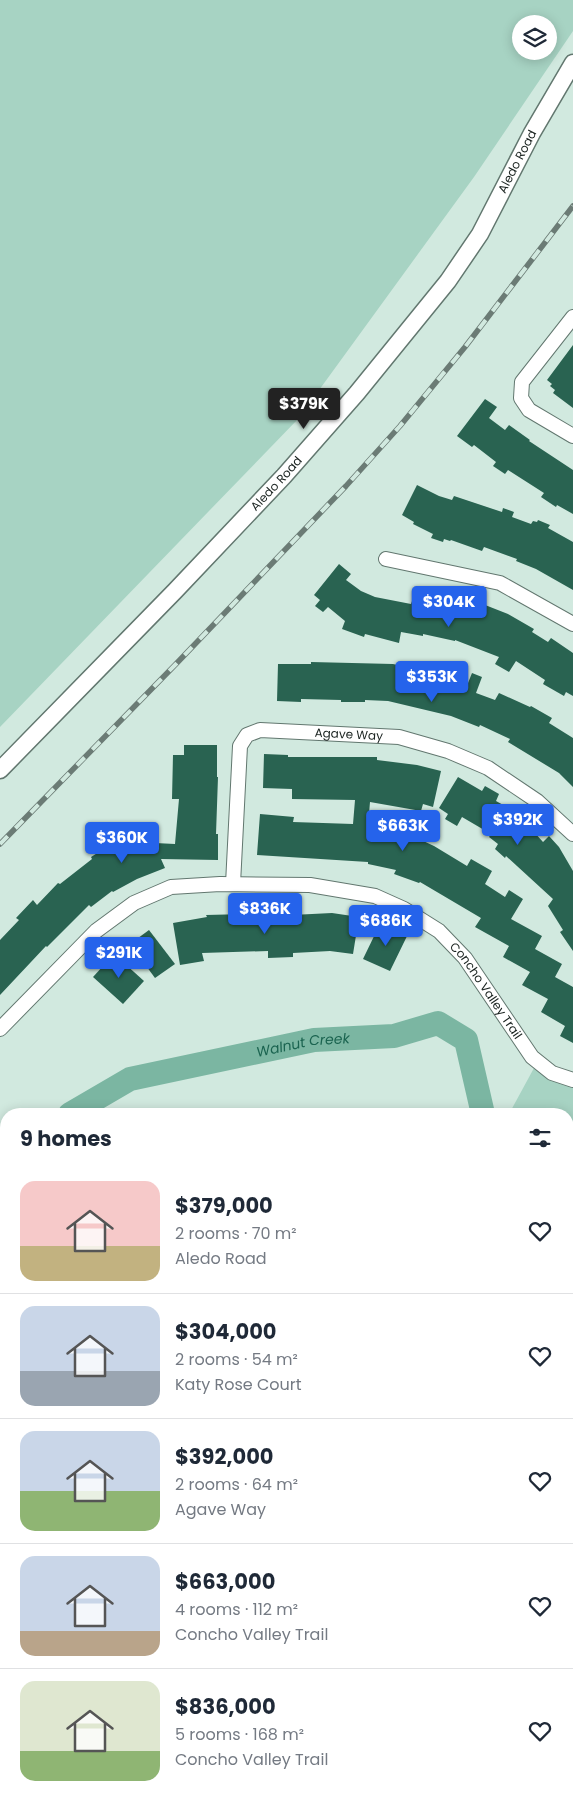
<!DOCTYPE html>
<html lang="en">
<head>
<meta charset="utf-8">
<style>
  body { margin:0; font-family:Poppins,sans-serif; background:#f6f6f7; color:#1f2937; height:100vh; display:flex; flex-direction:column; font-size:19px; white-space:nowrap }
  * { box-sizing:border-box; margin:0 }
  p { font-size:16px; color:#747a83 }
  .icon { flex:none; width:28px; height:28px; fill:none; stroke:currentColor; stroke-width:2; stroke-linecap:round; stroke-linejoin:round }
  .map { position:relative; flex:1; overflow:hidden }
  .sheet { position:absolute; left:0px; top:1108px; width:574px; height:696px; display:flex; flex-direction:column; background:#fff; border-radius:20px 20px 0 0; box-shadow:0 2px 12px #0003 }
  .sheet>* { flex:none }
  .controls { position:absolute; left:512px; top:15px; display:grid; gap:10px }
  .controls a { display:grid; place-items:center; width:45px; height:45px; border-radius:50%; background:#fff; box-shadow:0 2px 12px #0003; font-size:25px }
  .price { position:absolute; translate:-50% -42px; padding:0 11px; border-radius:5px; background:#2563eb; color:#fff; font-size:16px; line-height:32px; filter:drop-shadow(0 1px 2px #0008) }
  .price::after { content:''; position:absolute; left:50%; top:30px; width:15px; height:11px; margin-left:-8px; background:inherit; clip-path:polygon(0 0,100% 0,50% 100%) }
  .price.active { background:#222; color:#fff }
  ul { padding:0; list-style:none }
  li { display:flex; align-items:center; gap:15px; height:125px; padding:0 20px }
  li+li { border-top:1px solid #e0e1e3 }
  li span { display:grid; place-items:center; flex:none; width:140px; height:100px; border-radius:15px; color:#555 }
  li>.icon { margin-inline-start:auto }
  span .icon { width:60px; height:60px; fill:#fffc; stroke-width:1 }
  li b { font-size:21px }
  h2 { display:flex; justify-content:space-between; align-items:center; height:60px; padding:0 20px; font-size:21px }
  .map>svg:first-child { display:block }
  .green { fill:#a7d3c3; fill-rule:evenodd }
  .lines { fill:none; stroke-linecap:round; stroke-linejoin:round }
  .river { stroke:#7bb6a2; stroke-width:24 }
  .building { fill:#296351 }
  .service-casing { stroke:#62776f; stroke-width:9 }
  .minor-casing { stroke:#62776f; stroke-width:16 }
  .tertiary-casing { stroke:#62776f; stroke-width:19 }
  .service { stroke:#fff; stroke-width:7 }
  .minor { stroke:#fff; stroke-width:14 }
  .tertiary { stroke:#fff; stroke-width:16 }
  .rail-casing { stroke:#6b7b75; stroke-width:5.5 }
  .rail { stroke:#d1e9df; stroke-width:4; stroke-dasharray:11; stroke-linecap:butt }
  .labels { text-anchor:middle; stroke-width:5; stroke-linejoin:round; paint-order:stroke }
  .street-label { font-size:12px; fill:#19221f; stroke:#d1e9df }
  .water-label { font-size:14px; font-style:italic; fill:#1b6450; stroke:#d1e9df }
</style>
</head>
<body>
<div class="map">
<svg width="573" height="1803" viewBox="0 0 573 1803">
  <rect width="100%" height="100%" fill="#d1e9df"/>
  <!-- green -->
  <g class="green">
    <path d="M0,0h573v31l-99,146 -176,242 -298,308zM521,24h28v27h-28z"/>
    <path d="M534,1068l8,6 31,13v76l-5,-2v-47h-59z"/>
  </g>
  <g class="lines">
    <!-- river -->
    <g class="river">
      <path id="s1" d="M70,1114l60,-35 184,-39 80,-4 44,-13 28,17 17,74"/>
      <path d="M568,1173l5,2"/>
      <path d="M0,1746l6,-1"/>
    </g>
  </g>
  <!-- building -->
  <g class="building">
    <path d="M573,345v63l-20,-15 2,-3 -5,-4 2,-2 -5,-4z"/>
    <path d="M485,399l12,8 -8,11 16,12 4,-5 21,15 -1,1 44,29v44l-16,-9 -1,2 -15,-10 3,-4 -36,-23 -3,4 -12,-8 3,-4 -22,-17 -2,2 -15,-11z"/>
    <path d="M417,485l22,11 13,4 2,-4 48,16 1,-4 11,4 -2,5 19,7 2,-3 4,1 1,-2 12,5 -2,3 25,14v48l-37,-21 -20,-8 1,-2 -33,-12 -2,4 -31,-11 -1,1 -6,-2 -1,3 -12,-4 2,-4 -20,-10 1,-2 -12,-7z"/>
    <path d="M339,564l12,10 -5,6 15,11 14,6 36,7 2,-6h3l1,-6 63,12v-1l28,11 26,15 -2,3 16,10 3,-4 22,15v43l-7,-4 -2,4 -21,-12 2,-4 -29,-19 -7,11 -14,-8 4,-7 -44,-17v1l-32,-7v2l-22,-4 -2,11 -34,-9 -1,3 -22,-8 3,-8 -17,-14 -5,5 -8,-6 5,-6 -6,-5z"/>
    <path d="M311,662l82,2 39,9 36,10 4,-10 10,4 -6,16 19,7 4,-7 31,14 1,-1 21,12 -3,5 24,15v49l-14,-14 -51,-31 2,-3 -30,-14 -1,2 -28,-11 -63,-15 -23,-1v2h-24v-2l-40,-1v3l-24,-1 1,-37h33z"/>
    <path d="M184,745h33v32h1l-2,57h2v26l-57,-1 4,9 -28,11 -24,13 -1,-1 -21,16 -2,-2 -42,42 -1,-1 -46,49v-55l19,-20 -3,-2 17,-18 4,5 21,-22 2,1 32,-25 -1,-2 24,-15 2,4 34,-13 4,10 20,1 4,-45h-7l1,-44h11z"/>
    <path d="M264,754l24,1v2h89v3l40,5 24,6 -8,36 -10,-3 -2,7 -51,-9 -2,24 52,11 -1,2 15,7 33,20 4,-7 21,12 -7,13 20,13 4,-7 14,9 -12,20 31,17 -7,13 27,15 -7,13 18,10v56l-13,-7 5,-10 -24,-14 7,-13 -26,-14 8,-13 -27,-15 6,-11 -34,-19 6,-9 -61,-36 -1,1 -25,-9 2,-4 -28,-6v-2l-111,-7 3,-41 34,3 -1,5 60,2 2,-24 -63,-1v-10l-29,-1z"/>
    <path d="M458,777l24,14 3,-5 14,8 -3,7 22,12 1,-2 7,7 -2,3 19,21 6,-6 10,11 14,24v80l-13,-19 3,-2 -15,-24 5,-7 -47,-43 -1,2 -10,-9 3,-5 -9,-7 2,-3 -29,-17 -5,9 -12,-7 3,-5 -9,-6z"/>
    <path d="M292,913v2l40,-2 27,4 -6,37 -23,-3 -37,2v4l-25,1v-7l-66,2 2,8 -24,4 -7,-42 34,-6 -1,-2z"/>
    <path d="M393,924l16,8 -19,39 -27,-12 15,-31 11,5z"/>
    <path d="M149,930l26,34 -20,14 -25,-34z"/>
    <path d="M114,954l30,27 -21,23 -30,-27z"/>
  </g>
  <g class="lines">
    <!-- service casing -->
    <g class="service-casing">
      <g id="service">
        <path d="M568,1652l5,11"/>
        <path d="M568,1775l5,1"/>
        <path d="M183,1798l3,5"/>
        <path d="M291,1798l3,5"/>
        <path d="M501,1798l2,5"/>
        <path d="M323,1803v-5"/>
        <path d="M469,1803l13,-5"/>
      </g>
    </g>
    <!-- minor casing -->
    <g class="minor-casing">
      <g id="minor">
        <path d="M573,317l-51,65 -1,16 8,12 44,26"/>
        <path d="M386,559l114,24 73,41"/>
        <path id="s2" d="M233,884l7,-138 7,-11 13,-5 139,7 49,14 40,17 49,33 36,33"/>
        <path id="s3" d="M0,1029l96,-98 38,-28 37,-16 49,-3 90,1 65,11 29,13 35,22 26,27 67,99 20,16 21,7"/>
        <path d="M0,1244l6,41"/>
        <path d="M0,1313l6,-2"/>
        <path d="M568,1368l5,-2"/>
        <path d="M0,1487h6"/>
        <path d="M0,1636l6,-3"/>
      </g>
    </g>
    <!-- tertiary casing -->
    <g class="tertiary-casing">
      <g id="tertiary">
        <path id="s4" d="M0,770l175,-179 109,-115 73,-83 91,-112 32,-47 52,-101 41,-70"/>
      </g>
    </g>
    <!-- service -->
    <use href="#service" class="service"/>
    <!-- minor -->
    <use href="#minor" class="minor"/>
    <!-- tertiary -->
    <use href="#tertiary" class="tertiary"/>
    <!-- rail casing -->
    <g class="rail-casing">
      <path id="rail" d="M0,844l175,-179 171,-179 54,-60 65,-79 108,-141"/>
    </g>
    <!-- rail -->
    <use href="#rail" class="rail"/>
  </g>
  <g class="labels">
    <!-- street labels -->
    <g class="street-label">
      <text dy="4" stroke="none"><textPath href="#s4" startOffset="802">Aledo Road</textPath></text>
      <text dy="4" stroke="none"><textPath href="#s4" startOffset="398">Aledo Road</textPath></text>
      <text dy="4" stroke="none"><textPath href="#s2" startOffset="254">Agave Way</textPath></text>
      <text dy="4" stroke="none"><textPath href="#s3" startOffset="579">Concho Valley Trail</textPath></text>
    </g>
    <!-- water labels -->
    <g class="water-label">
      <text dy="5" stroke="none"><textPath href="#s1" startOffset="246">Walnut Creek</textPath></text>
    </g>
  </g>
</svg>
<div class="controls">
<a><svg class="icon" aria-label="layers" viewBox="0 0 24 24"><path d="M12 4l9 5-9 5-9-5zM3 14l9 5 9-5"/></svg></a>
</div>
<b class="price active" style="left:304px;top:430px">$379K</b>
<b class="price" style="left:449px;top:628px">$304K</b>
<b class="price" style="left:432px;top:703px">$353K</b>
<b class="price" style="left:518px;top:846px">$392K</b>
<b class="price" style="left:403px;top:852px">$663K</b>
<b class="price" style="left:122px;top:864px">$360K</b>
<b class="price" style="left:265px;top:935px">$836K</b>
<b class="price" style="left:386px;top:947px">$686K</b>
<b class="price" style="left:119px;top:979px">$291K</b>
<section class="sheet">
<h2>9 homes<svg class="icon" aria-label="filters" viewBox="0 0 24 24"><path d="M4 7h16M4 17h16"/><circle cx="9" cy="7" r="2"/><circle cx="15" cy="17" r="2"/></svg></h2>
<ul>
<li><span style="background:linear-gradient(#f6c9c9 65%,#c2b280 0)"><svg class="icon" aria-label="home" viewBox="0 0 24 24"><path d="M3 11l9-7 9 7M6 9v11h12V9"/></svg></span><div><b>$379,000</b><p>2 rooms · 70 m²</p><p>Aledo Road</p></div><svg class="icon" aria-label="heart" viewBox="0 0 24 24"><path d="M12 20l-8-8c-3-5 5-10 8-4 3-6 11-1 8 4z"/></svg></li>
<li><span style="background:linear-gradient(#c9d6e8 65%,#9aa5b1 0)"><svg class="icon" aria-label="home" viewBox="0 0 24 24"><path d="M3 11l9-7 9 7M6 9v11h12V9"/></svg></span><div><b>$304,000</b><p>2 rooms · 54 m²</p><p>Katy Rose Court</p></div><svg class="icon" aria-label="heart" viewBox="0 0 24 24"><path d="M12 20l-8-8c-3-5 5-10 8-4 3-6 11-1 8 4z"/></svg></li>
<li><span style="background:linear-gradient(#c9d6e8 60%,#8fb573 0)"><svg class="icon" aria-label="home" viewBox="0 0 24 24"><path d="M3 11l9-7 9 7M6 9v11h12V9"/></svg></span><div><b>$392,000</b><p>2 rooms · 64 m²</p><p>Agave Way</p></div><svg class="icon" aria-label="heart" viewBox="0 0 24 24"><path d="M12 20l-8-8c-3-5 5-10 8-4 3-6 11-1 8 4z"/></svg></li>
<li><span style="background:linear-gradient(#c9d6e8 75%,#b9a48a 0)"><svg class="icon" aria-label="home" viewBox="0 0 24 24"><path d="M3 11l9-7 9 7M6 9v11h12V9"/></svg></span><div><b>$663,000</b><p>4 rooms · 112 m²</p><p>Concho Valley Trail</p></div><svg class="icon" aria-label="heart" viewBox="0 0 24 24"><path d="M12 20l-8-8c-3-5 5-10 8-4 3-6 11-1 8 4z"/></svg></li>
<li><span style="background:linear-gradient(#dfe7d0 70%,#8fb573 0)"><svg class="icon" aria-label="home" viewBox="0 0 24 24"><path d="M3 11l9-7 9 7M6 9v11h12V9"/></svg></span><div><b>$836,000</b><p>5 rooms · 168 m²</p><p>Concho Valley Trail</p></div><svg class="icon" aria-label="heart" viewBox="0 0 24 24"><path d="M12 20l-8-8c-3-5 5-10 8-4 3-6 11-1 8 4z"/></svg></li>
</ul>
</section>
</div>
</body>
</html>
